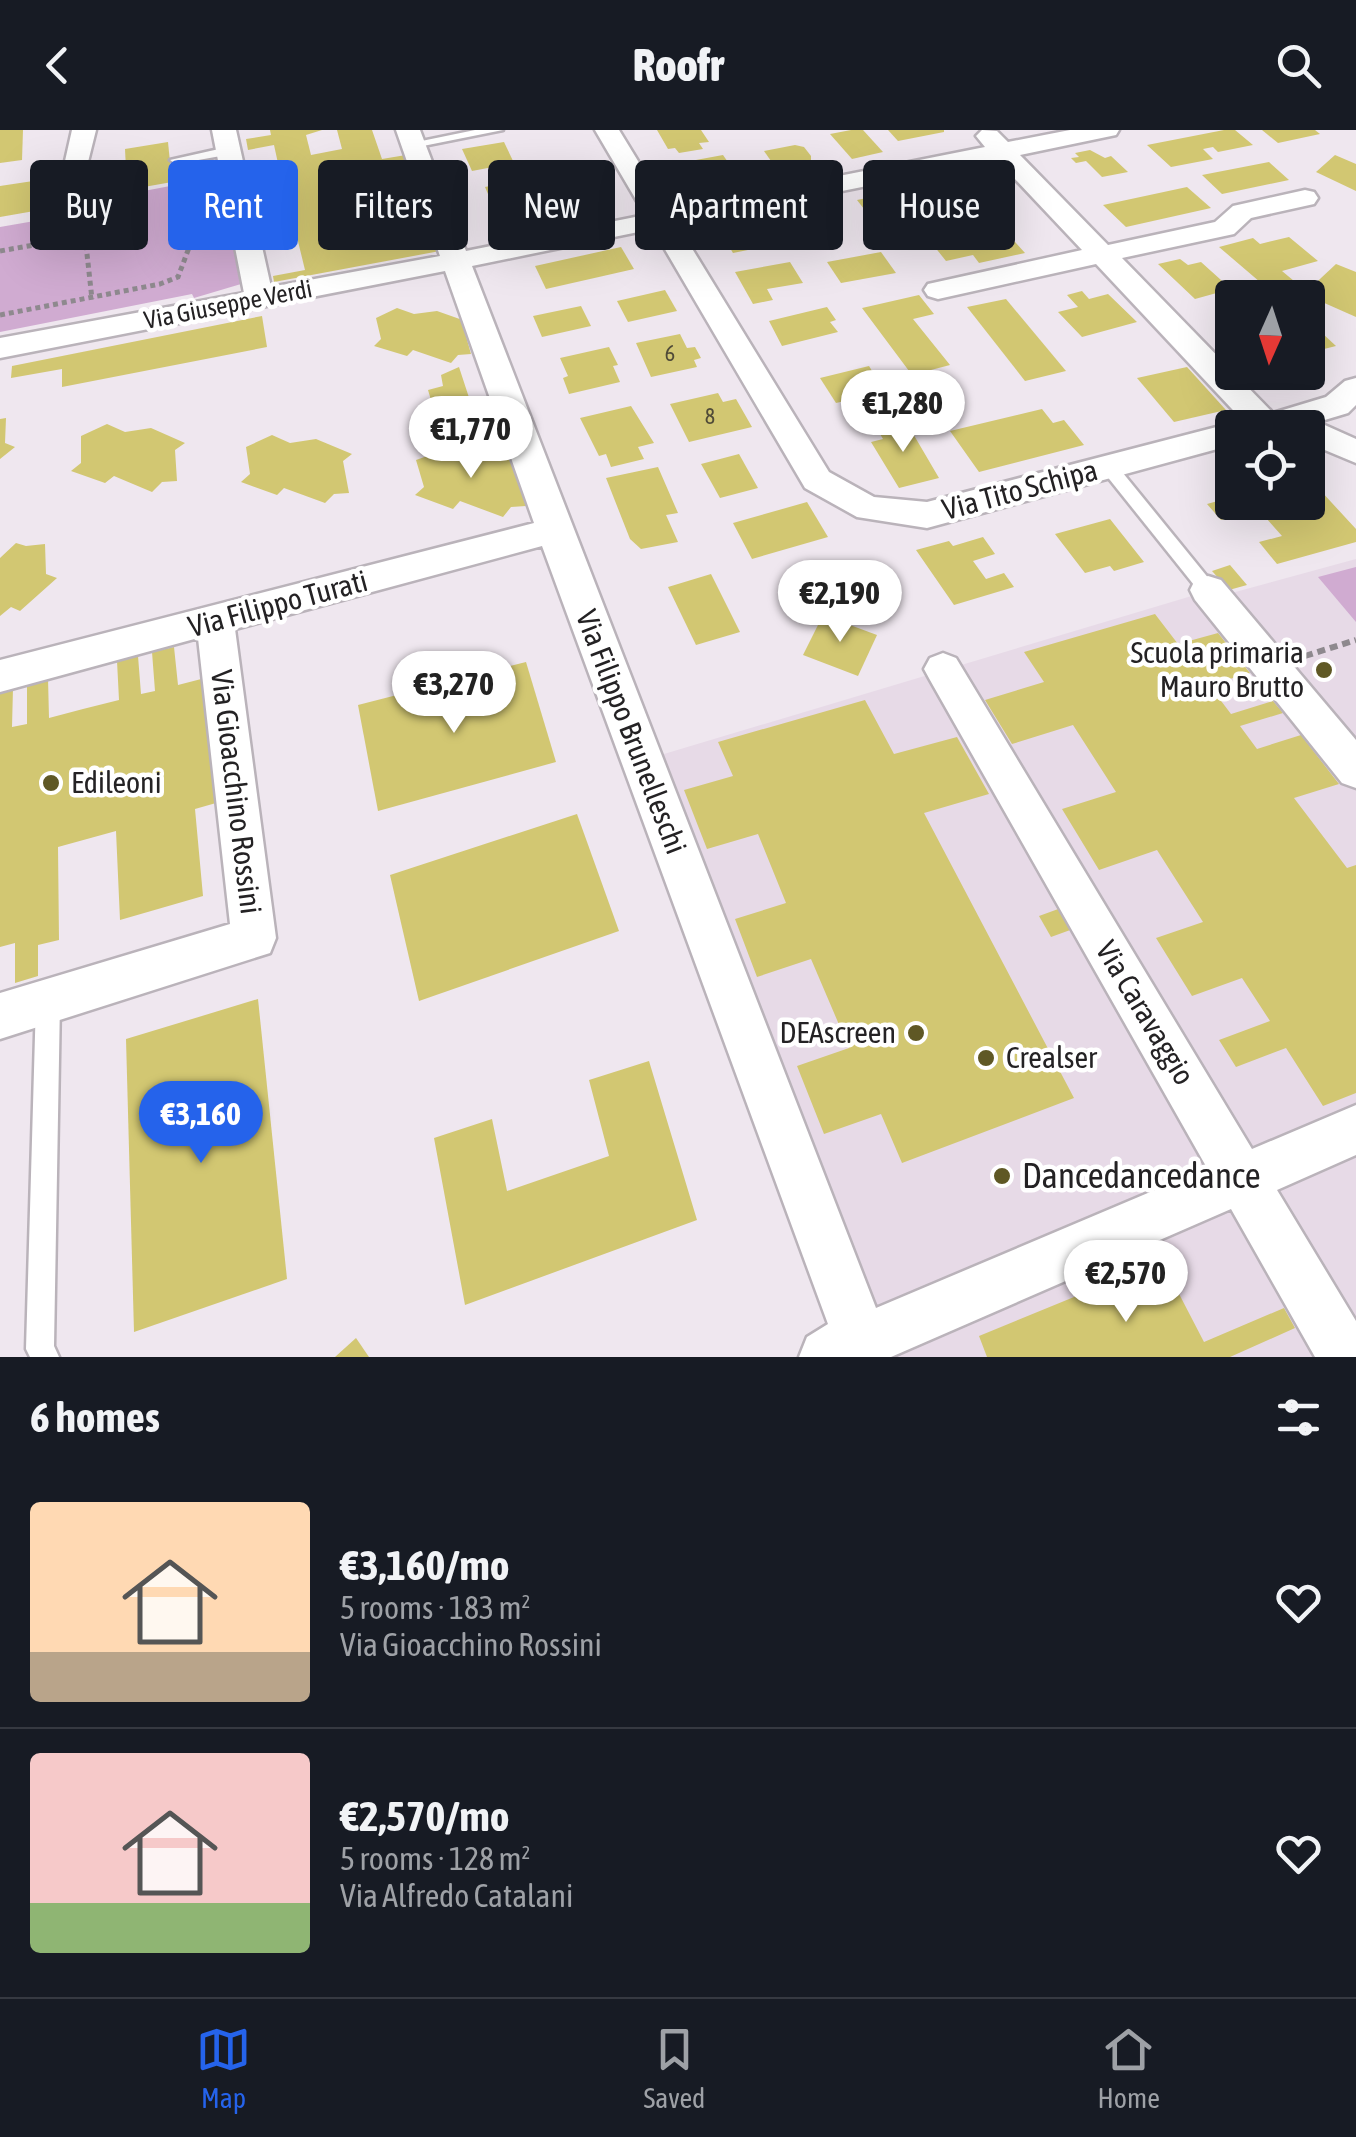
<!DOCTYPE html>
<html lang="en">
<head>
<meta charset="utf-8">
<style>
  body { margin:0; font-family:"Asap Condensed",sans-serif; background:#242831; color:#f1f3f6; height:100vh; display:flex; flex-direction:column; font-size:38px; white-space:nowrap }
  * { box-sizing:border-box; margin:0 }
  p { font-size:32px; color:#9ea1a6 }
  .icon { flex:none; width:55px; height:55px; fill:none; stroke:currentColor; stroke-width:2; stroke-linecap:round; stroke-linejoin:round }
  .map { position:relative; height:1227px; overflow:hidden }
  .sheet { display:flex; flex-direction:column; background:#171b24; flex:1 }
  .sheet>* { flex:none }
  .banner { position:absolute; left:30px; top:30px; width:1298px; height:90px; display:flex; gap:20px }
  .needle { width:65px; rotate:183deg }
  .fabs { position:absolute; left:1215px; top:150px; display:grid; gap:20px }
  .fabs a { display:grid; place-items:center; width:110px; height:110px; border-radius:10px; background:#171b24; box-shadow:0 10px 40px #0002; font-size:50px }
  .price { position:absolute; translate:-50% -85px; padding:0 22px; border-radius:35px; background:#fff; color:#222; font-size:32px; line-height:65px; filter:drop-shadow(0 2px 5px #0008) }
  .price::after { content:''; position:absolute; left:50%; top:60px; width:30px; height:22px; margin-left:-15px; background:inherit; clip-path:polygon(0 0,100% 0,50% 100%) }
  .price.active { background:#2563eb; color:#fff }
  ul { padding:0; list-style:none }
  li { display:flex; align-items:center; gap:30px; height:250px; padding:0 30px }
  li+li { border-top:2px solid #363941 }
  li span { display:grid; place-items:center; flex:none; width:280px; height:200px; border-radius:10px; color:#555 }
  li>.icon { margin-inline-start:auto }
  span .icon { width:120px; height:120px; fill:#fffc; stroke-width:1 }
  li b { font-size:42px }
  h2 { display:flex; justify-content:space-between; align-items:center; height:120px; padding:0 30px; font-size:42px }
  .tag { padding:0 35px; border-radius:10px; background:#171b24; box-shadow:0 10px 40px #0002; font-size:35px; line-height:90px }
  .tag.active { background:#2563eb; color:#fff }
  header { display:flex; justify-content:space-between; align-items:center; height:130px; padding:0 30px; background:#171b24; font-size:45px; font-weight:800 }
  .tab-bar { display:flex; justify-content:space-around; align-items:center; height:140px; border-top:2px solid #363941; background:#171b24; font-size:28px; color:#9ea1a6 }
  .tab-bar a { display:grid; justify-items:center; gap:5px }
  .tab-bar .active { color:#2563eb }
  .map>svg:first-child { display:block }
  .built { fill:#e7dae7 }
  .green { fill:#d0abd1 }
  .building { fill:#d2c772; fill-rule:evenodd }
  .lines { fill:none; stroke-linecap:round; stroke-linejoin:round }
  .lane-casing { stroke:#bab3ba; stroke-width:5 }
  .street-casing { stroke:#bab3ba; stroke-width:5 }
  .path-far1 { stroke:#8e898e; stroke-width:5; stroke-dasharray:5 4; stroke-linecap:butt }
  .path { stroke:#8e898e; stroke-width:6; stroke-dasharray:8 5; stroke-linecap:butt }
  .lane { fill:#fff; fill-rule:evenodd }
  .street { fill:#fff; fill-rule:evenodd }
  .poi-dot { fill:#5f5825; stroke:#fff; stroke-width:4 }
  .labels { text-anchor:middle; stroke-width:9; stroke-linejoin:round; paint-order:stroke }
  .far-number-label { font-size:22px; fill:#504b38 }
  .far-street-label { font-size:25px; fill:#242224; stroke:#fff }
  .street-label { font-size:30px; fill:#242224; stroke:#fff }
  .poi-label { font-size:30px; fill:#242224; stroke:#fff; text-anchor:end }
  .near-poi-label { font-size:35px; fill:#242224; stroke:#fff; text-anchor:start }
</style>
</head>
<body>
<header><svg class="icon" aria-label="back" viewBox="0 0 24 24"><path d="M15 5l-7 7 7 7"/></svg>Roofr<svg class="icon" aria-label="search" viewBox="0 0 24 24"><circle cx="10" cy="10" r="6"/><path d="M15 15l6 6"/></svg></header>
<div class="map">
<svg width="1356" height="1227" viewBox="0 0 1356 1227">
  <rect width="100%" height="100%" fill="#efe7ef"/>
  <!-- built -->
  <g class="built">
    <path d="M1356,429v188l-128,-153z"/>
    <path d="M1205,462l151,186v579h-470l-232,-600z"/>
  </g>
  <!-- green -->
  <g class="green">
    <path d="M223,46l21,102 -3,6 -47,14 -2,-4 -192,38v-105l69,-12 1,-10z"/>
    <path d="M1356,437v55l-38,-45z"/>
  </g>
  <!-- building -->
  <g class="building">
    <path d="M0,0h23l-1,30 -22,3z"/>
    <path d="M270,0h52l-16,5 5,20 31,-6 -5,-19h35l10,29 24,-4 4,10 -26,4 11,33 25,-5 4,10 -25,5 12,38 27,-5 2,6 -166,31 -1,-6 32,-6 -9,-37 -31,5 -2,-12 29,-5 -7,-34 -28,5 -2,-11 26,-4 -7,-32 -26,5 -2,-11 25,-4zM354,62l7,23 -32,6 -6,-23z"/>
    <path d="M657,0h44l8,12 -10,1 4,6 -24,4 -4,-5 -7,1z"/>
    <path d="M851,0h12l20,22 -31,7 -22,-25z"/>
    <path d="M888,0h56v2l-46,9z"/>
    <path d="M1224,0h11l18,15 -35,7 -5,-5 -10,2 10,10 -42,8 -24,-22z"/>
    <path d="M1262,0h53l5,4 -42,9z"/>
    <path d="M168,12l4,40 -45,8 -2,-41z"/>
    <path d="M504,12l10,21 -42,8 -10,-22z"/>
    <path d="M795,15l9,2 7,9v9l-33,6 -14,-20z"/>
    <path d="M1090,20l15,8 6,-2 17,16 -26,5 -16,-16 -10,2 -5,-5 8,-1 -4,-4z"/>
    <path d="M723,25l16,23 -50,10 -15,-24z"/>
    <path d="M1335,25l21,9v27l-40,-19z"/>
    <path d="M1269,32l20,18 -67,14 -20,-19z"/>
    <path d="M593,35l14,21 -4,1 2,5 5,-1 4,7 -34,6 -4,-8 -9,2 -13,-25z"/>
    <path d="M53,48l1,10 9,-1v19l-63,11v-31z"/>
    <path d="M519,50l16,36 -35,6 -15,-35z"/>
    <path d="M972,51l18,20 -43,8 -17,-20z"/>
    <path d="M1187,57l24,21 -85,19 -23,-22z"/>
    <path d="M906,60l13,15 -12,2 14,17 -39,8 -25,-32z"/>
    <path d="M820,75l22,30 -34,7 -21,-30z"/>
    <path d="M764,86l19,27 -50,10 -17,-28z"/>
    <path d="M985,95l10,11 12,-3 18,20 -46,10 -6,-8 -27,6 -16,-20 38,-7 -3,-4z"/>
    <path d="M1289,107l29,24 -36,10 12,10 -27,7 -48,-41 34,-9 7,6z"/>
    <path d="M621,117l13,22 -88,20 -11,-23z"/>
    <path d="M881,122l15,21 -55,10 -14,-21z"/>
    <path d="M1180,129l8,6 13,-3 30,27 -36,10 -37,-35z"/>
    <path d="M790,132l13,21 -36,6 6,11 -20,4 -18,-32z"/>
    <path d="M1336,134l20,8v45l-52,-23z"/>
    <path d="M665,160l12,21 -49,11 -11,-21z"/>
    <path d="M1082,161l7,8 19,-5 29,28 -55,15 -24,-25 20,-5 -11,-12z"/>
    <path d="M919,165l15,19 -21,5 37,46 -38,10 -50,-67z"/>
    <path d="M1006,169l60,72 -41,10 -58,-74z"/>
    <path d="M581,176l10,20 -49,11 -9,-21z"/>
    <path d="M827,177l9,13 -6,2 8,10 -56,14 -13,-25z"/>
    <path d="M397,178l17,6 23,-3 34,12 -7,6 7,25 -13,1 -7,8 -38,-13 -6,6 -33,-10 7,-7 -5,-21z"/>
    <path d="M262,186l5,31 -205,40v-18l-51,9 1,-12z"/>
    <path d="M1308,190l28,26 -28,7z"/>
    <path d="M680,204l7,14 8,-1 6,11 -7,2 3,7 -46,10 -15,-34z"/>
    <path d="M609,217l9,18 -5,1 7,16 -51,12 -6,-16 5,-2 -8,-18z"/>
    <path d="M869,236l16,26 -49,11 -16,-25z"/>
    <path d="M459,237l17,52 -13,2 -6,-16 -23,5 -6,-20 15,-4 -2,-11z"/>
    <path d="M1187,237l39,43 -52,12 -37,-44z"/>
    <path d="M718,263l5,9 13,-3 16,28 -63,15 -19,-38z"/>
    <path d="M631,276l23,37 -16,4 6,12 -33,8 -5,-13 -7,2 -19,-38z"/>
    <path d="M1042,279l11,14 11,-3 20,25 -105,27 -29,-41z"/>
    <path d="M6,288l-1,25 10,4 -15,12v-40z"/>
    <path d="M905,290l34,58 -40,10 -28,-46 12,-3 -7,-12z"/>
    <path d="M107,294l18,8 26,-4 34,15 -10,7 2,31 -15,1 -10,10 -38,-16 -9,7 -34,-12 10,-8v-27z"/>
    <path d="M272,305l18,8 26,-4 36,15 -9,7 6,32 -15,1 -9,9 -41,-15 -7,7 -36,-13 9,-8 -4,-27z"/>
    <path d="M440,317l20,8 25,-4 39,15 -8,8 10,32 -15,1 -8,10 -43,-16 -7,8 -38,-14 9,-8 -8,-27 17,-6z"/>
    <path d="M739,324l19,34 -38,10 -19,-34z"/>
    <path d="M658,337l20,46 -12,2 12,27 -37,7 -11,-10 -24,-61z"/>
    <path d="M1308,347l48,52v13l-79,22 -18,-22 23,-6 -23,-26 -38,10 -14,-16 25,-7v5h76z"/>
    <path d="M807,372l21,35 -76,22 -19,-36z"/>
    <path d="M1110,389l34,43 -30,9 -4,-5 -25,7 -30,-39z"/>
    <path d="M983,407l12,17 -22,7 13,18 18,-6 10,14 -60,18 -38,-55 33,-9 4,5z"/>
    <path d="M16,413l10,3 19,-2 1,30 11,4 -37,33 -9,-4 -11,9v-58z"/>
    <path d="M1230,435l17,20 -18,5 -17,-19z"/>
    <path d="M711,444l29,58 -44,13 -28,-58z"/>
    <path d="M1155,484l23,30 40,-11 32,40 -41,12 22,29 42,-13 10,12 -43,13 17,23 44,-14 38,49 -45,14 53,70 9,-3v228l-33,13 -37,-58 -50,19 -17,-27 51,-19 -28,-43 -50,18 -36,-58 47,-16 -46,-72 -58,20 -37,-61 54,-17 -43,-67 -61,19 -27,-44 59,-18 -20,-30z"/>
    <path d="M823,485l54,20 -19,41 -55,-21z"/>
    <path d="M174,517l4,38 31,-8 14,124 -28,8 8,87 -83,24 -4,-89 -58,16 1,93 -21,5v31l-23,7v-40l-15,4v-256l13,-3 -1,39 15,-3v-40l21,-6 1,40 34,-9 36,-9 -2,-39 21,-5 3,38 14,-3 -3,-39z"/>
    <path d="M526,532l30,100 -178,49 -20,-106z"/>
    <path d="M865,570l29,54 63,-17 32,57 -65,19 150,285 -172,65 -21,-49 -57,20 -27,-68 52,-18 -38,-89 -54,18 -22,-58 51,-16 -28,-69 -51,15 -23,-59 49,-14 -15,-34z"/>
    <path d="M577,684l42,117 -200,70 -29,-126z"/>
    <path d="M1061,778l12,21 -22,8 -12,-21z"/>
    <path d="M258,869l29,280 -153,53 -8,-293z"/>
    <path d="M649,931l48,159 -232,85 -31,-167 58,-19 15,72 102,-35 -20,-76z"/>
    <path d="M1162,1131l42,81 80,-34 11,20 -65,29h-243l-8,-21z"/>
    <path d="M356,1208l13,19h-34z"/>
  </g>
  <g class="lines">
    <!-- lane casing -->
    <g class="lane-casing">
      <g id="lane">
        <path d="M475,0h28l-90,18 -6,-4z"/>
        <path d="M228,17l6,4 -2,3 -56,10 -6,-4z"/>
        <path d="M1108,330l6,2 100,123 3,5 -3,5h-12l-100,-125 -2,-4z"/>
        <path d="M48,859l8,4 4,8 -6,345 5,11h-29l-4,-8 10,-348 4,-8z"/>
      </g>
    </g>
    <!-- street casing -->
    <g class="street-casing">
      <g id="street">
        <path d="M72,0h24l-9,36h-18l-4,-5z"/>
        <path d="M212,0h24l35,157 169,-31 -44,-126h24l46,121 179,-36 -50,-85h24l49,80 317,-63 -9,-11 6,-6 15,1 11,11 62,-12h49l-3,5 -96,20 88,90 107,-23 18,-16 72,-16 9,2 4,6 -4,6 -63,14 -17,16 -112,24 151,155 53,-16 19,-16 11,-3v27l-8,8 -30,9 38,17v24l-48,-20v-15h-64l2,-4 -150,-160 -158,35 -10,-3 -4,-6 4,-6 154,-34 -85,-90 -320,64 152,248 45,25 53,5 305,-79 12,5h-12v17l-305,83 -70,-11 -52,-29 -152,-259 -181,37 404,1042 331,-140 -277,-488 -6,-11 6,-11 13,-5 13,5 296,491 104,-44v50l-79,35 79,131v36h-41l-84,-148 -340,148h-92l8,-20 21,-13 -286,-778 -307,83 41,309 -6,15 -270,86v-46l230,-69 -32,-286 -198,54v-32l534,-137 -89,-252 -445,87v-20l244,-45z"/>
        <path d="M1208,446l13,4 135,160v48l-14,-5 -147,-183 -5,-10 5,-10z"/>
      </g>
    </g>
    <!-- path-far1 -->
    <g class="path-far1">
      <path d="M85,106l7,63"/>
      <path d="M0,121l85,-15 -6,-57"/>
      <path d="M0,185l160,-31 18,-7 15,-40 25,-5"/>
    </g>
    <!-- path -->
    <path class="path" d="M1305,526l51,-16"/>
    <!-- lane -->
    <use href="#lane" class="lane"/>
    <!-- street -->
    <use href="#street" class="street"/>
  </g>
  <!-- markers -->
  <g class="poi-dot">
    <circle cx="1324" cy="540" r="10"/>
    <circle cx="51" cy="653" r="10"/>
    <circle cx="916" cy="903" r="10"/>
    <circle cx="986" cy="928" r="10"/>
    <circle cx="1002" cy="1046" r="10"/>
  </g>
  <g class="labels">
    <!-- far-number labels -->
    <g class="far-number-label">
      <text x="670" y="231">6</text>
      <text x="710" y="294">8</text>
    </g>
    <!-- far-street labels -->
    <g class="far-street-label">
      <text transform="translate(228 174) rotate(-11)" y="9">Via Giuseppe Verdi</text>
    </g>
    <!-- street labels -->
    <g class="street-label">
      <text transform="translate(1020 360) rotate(-15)" y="10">Via Tito Schipa</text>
      <text transform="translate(278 474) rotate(-15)" y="10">Via Filippo Turati</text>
      <text transform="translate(631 602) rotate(69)" y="10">Via Filippo Brunelleschi</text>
      <text transform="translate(236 662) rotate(83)" y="10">Via Gioacchino Rossini</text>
      <text transform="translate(1145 883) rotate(59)" y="10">Via Caravaggio</text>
    </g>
    <!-- poi labels -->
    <g class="poi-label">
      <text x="1304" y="533">Scuola primaria<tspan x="1304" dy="34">Mauro Brutto</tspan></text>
      <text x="71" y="663" text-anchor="start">Edileoni</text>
      <text x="896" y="913">DEAscreen</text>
      <text x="1006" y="938" text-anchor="start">Crealser</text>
    </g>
    <!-- near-poi labels -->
    <g class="near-poi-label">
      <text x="1022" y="1058">Dancedancedance</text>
    </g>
  </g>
</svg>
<div class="fabs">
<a><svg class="needle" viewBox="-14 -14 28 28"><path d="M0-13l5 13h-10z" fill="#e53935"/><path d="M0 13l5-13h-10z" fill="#9ea1a6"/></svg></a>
<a><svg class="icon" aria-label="locate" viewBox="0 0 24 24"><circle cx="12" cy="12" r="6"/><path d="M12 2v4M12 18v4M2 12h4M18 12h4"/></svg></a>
</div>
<b class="price" style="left:903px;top:325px">€1,280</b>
<b class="price" style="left:471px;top:351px">€1,770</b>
<b class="price" style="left:840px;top:515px">€2,190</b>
<b class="price" style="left:454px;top:606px">€3,270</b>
<b class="price active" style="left:201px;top:1036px">€3,160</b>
<b class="price" style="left:1126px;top:1195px">€2,570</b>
<div class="banner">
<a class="tag">Buy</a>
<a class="tag active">Rent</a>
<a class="tag">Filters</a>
<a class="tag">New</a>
<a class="tag">Apartment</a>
<a class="tag">House</a>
</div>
</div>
<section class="sheet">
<h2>6 homes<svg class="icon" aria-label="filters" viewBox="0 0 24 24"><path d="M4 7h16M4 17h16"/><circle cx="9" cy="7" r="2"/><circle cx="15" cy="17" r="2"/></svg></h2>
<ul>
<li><span style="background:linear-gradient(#ffd9b3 75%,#b9a48a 0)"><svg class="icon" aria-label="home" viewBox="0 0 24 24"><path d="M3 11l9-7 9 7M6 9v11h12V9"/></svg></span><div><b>€3,160/mo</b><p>5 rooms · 183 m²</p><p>Via Gioacchino Rossini</p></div><svg class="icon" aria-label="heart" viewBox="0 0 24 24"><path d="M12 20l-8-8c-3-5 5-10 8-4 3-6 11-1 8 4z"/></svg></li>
<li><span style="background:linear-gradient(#f6c9c9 75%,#8fb573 0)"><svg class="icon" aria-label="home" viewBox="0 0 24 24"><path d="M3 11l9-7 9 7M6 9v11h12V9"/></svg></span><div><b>€2,570/mo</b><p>5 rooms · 128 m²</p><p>Via Alfredo Catalani</p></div><svg class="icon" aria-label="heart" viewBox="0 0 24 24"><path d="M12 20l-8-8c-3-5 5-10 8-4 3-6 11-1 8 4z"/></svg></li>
</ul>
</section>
<nav class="tab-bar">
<a class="active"><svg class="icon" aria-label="map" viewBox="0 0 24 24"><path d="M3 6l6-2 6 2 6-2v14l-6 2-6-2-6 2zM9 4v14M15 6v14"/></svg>Map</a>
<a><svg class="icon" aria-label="saved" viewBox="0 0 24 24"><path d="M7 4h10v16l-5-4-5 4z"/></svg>Saved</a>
<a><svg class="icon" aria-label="home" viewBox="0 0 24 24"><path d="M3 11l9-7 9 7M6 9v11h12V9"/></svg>Home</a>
</nav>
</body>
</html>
